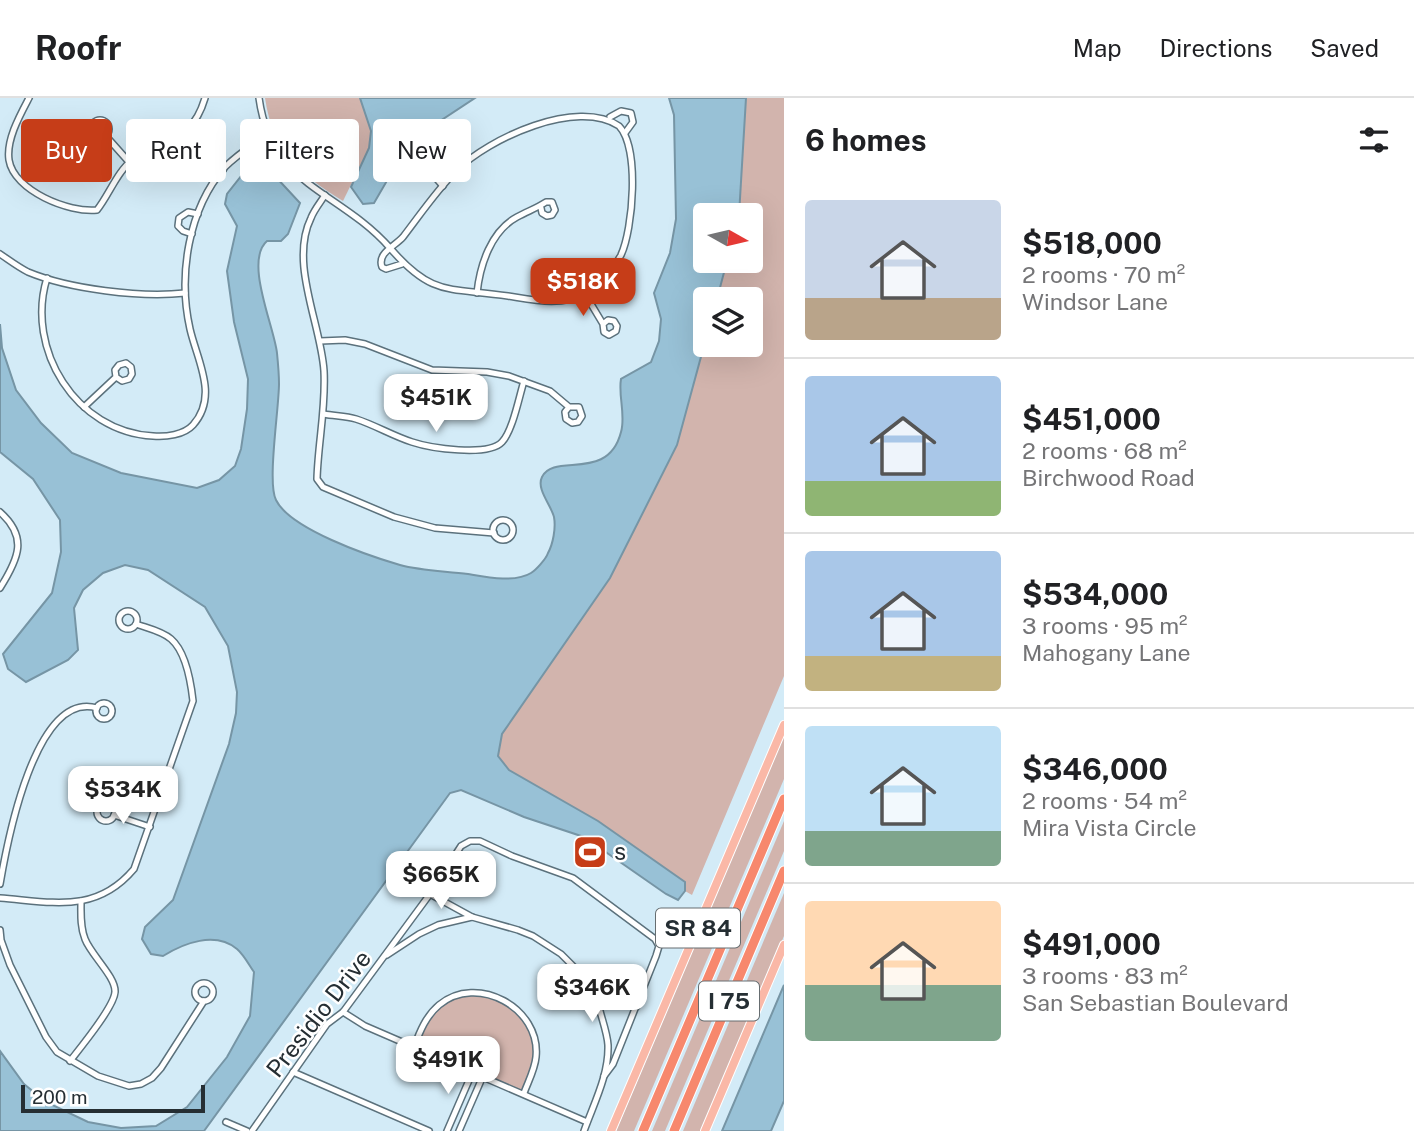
<!DOCTYPE html>
<html lang="en">
<head>
<meta charset="utf-8">
<style>
  body { margin:0; font-family:"Public Sans",sans-serif; background:#f6f6f6; color:#202124; height:100vh; display:flex; flex-direction:column; font-size:26px; white-space:nowrap }
  * { box-sizing:border-box; margin:0 }
  p { font-size:23px; color:#757577 }
  .icon { flex:none; width:38px; height:38px; fill:none; stroke:currentColor; stroke-width:2; stroke-linecap:round; stroke-linejoin:round }
  .map { position:relative; flex:1; overflow:hidden }
  .sheet { display:flex; flex-direction:column; background:#fff; width:630px }
  .sheet>* { flex:none }
  .guide { position:absolute; left:21px; top:21px; width:658px; height:63px; display:flex; gap:14px }
  .needle { width:46px; rotate:98deg }
  .tools { position:absolute; left:693px; top:105px; display:grid; gap:14px }
  .tools a { display:grid; place-items:center; width:70px; height:70px; border-radius:7px; background:#fff; box-shadow:0 7px 28px #0002; font-size:35px }
  .scale { position:absolute; left:21px; bottom:18px; width:184px; box-sizing:border-box; padding-left:7px; border:4px solid #252e33; border-top:0; font-size:19px; line-height:24px; white-space:nowrap; color:#252e33; -webkit-text-stroke:5px #fff; paint-order:stroke }
  .price { position:absolute; translate:-50% -60px; padding:0 16px; border-radius:14px; background:#fff; color:#222; font-size:23px; line-height:46px; filter:drop-shadow(0 2px 4px #0008) }
  .price::after { content:''; position:absolute; left:50%; top:42px; width:21px; height:16px; margin-left:-10px; background:inherit; clip-path:polygon(0 0,100% 0,50% 100%) }
  .price.on { background:#c63d18; color:#fff }
  ul { padding:0; list-style:none }
  li { display:flex; align-items:center; gap:21px; height:175px; padding:0 21px }
  li+li { border-top:2px solid #e0e0e0 }
  li span { display:grid; place-items:center; flex:none; width:196px; height:140px; border-radius:7px; color:#555 }
  li>.icon { margin-inline-start:auto }
  span .icon { width:84px; height:84px; fill:#fffc; stroke-width:1 }
  li b { font-size:30px }
  h2 { display:flex; justify-content:space-between; align-items:center; height:84px; padding:0 21px; font-size:30px }
  .chip { padding:0 24px; border-radius:7px; background:#fff; box-shadow:0 7px 28px #0002; font-size:24px; line-height:63px }
  .chip.on { background:#c63d18; color:#fff }
  header { display:flex; align-items:center; gap:42px; box-sizing:border-box; height:98px; padding:0 35px; background:#fff; border-bottom:2px solid #e0e0e0 }
  header strong { font-size:33px }
  nav { display:flex; gap:38px; margin-inline-start:auto; font-size:24px }
  main { display:flex; flex:1; min-height:0 }
  .map>svg:first-child { display:block }
  .green { fill:#d2b4ad }
  .water { fill:#98c1d6; stroke:#7695a5; stroke-width:2 }
  .lines { fill:none; stroke-linecap:round; stroke-linejoin:round }
  .minor-casing { stroke:#5b717c; stroke-width:8 }
  .primary-casing { stroke:#fff; stroke-width:10 }
  .motorway-casing { stroke:#fff; stroke-width:11 }
  .minor { stroke:#fff; stroke-width:5 }
  .primary { stroke:#fab8a7; stroke-width:8 }
  .motorway { stroke:#f7886d; stroke-width:9 }
  .labels { text-anchor:middle; stroke-width:5; stroke-linejoin:round; paint-order:stroke }
  .shield { fill:#fff; stroke:#666d70; stroke-width:2 }
  .shield-label { font-size:23px; font-weight:bold; fill:#252e33 }
  .poi-label { font-size:24px; fill:#252e33; stroke:#fff; text-anchor:start }
  .street-label { font-size:24px; fill:#252e33; stroke:#fff }
</style>
</head>
<body>
<header>
<strong>Roofr</strong>
<nav><a>Map</a><a>Directions</a><a>Saved</a></nav>
</header>
<main>
<div class="map">
<svg width="784" height="1033" viewBox="0 0 784 1033">
  <rect width="100%" height="100%" fill="#d3ebf7"/>
  <!-- green -->
  <g class="green">
    <path d="M265,0h95l11,33 -2,17 -26,53c-44,-27 -70,-49 -78,-103z"/>
    <path d="M746,0h38v578l-92,219 -7,-4v-9l-87,-61 -89,-51 -11,-14 4,-22 108,-156 67,-133 28,-103v3h46v-46h-34l10,-38h24v-46h-12z"/>
    <path d="M784,638v43l-150,352h-18z"/>
    <path d="M784,723v30l-119,280h-13z"/>
    <path d="M784,795v43l-83,195h-18z"/>
    <path d="M480,895l38,17 15,25 3,23 -12,35 -110,-46 13,-29 25,-21z"/>
  </g>
  <!-- water -->
  <g class="water">
    <path d="M360,0h115l-35,23 -17,2 -28,26 -7,30 -14,24 -11,1 -12,-17 18,-39 2,-17z"/>
    <path d="M669,0h77l-7,117h-34v46h22l-10,38h-12v43l-28,103 -67,133 -108,156 -4,22 11,14 89,51 87,61v9l-7,9 -12,-6 -82,-57 -60,-20 -63,-27 -11,3 -246,338h-204v-80l24,33 22,18 42,20 33,6 35,-2 31,-19 40,-50 23,-41 4,-44c-5,-7 -10,-17 -17,-23 -22,-18 -53,-6 -74,7l-12,-2 -9,-15 3,-12 28,-27 56,-156 7,-31 1,-21 -9,-46 -23,-39 -57,-37 -23,-5 -22,8 -20,17 -9,18 4,42 -10,10 -42,22 -18,-13 -5,-15 49,-61 9,-41 -1,-32 -27,-41 -33,-27v-128l2,24 14,42 25,33 31,30 49,20 76,15 22,-8 16,-14 6,-17 6,-40 1,-30 -14,-57 -7,-51 10,-45 -12,-22 2,-10 22,-28 12,-5 39,42 -12,31 -7,7h-14c-23,20 7,85 10,112 1,10 2,21 2,31 0,24 -12,99 -3,116 14,29 93,56 124,65 22,6 46,6 68,9 18,3 47,9 63,-1 5,-3 15,-14 17,-20 5,-9 8,-25 6,-36 -3,-12 -18,-28 -12,-40 12,-25 66,6 79,-45 5,-17 -3,-36 0,-53l30,-17 8,-21 2,-22 -7,-26 16,-40 6,-34 -2,-104z"/>
    <path d="M784,887v116l-13,30h-49z"/>
  </g>
  <g class="lines">
    <!-- minor casing -->
    <g class="minor-casing">
      <g id="minor">
        <path d="M29,0c-9,17 -23,42 -20,62 5,31 60,53 88,50 12,-15 20,-38 35,-50 33,-26 59,-15 73,-62"/>
        <path d="M259,0c12,89 80,92 131,150 43,50 60,39 118,48 25,4 54,11 78,-3 15,-9 27,-22 35,-38 12,-26 19,-107 -2,-129 -42,-28 -130,12 -163,45 -20,20 -36,44 -53,66 -9,10 -26,16 -21,30l4,2 16,-5"/>
        <path d="M610,19l11,-6 10,2 2,9 -8,11"/>
        <circle cx="100" cy="31" r="9"/>
        <path d="M186,34l11,14 26,24"/>
        <path d="M105,37l24,27"/>
        <path d="M443,88l-7,-8v-7l3,-4 6,-2 12,5"/>
        <path d="M325,97c-5,8 -11,15 -14,23 -22,45 10,106 13,153 2,37 -6,72 -7,108l6,8 71,30 41,11 59,5"/>
        <path d="M192,136l-9,-3 -5,-5 1,-8 9,-6 10,2"/>
        <path d="M0,156c9,6 18,13 28,18 41,17 113,26 157,21"/>
        <path d="M47,180c-22,71 29,154 106,158 13,1 31,-1 40,-11 26,-29 4,-65 -3,-96 -12,-53 -2,-120 35,-162 13,-13 27,-22 42,-32"/>
        <path d="M477,195c3,-28 14,-62 40,-76 11,-6 20,-9 29,-15h6l3,8 -3,5 -5,1 -5,-3 -1,-5"/>
        <path d="M585,196l18,30 1,8 5,3 7,-4 1,-5 -3,-5 -6,-1 -5,4"/>
        <path d="M320,243l25,-1 20,4 67,26 55,2 22,4 41,15 19,16h10l3,9 -4,6 -6,1 -6,-4 -1,-7 4,-5"/>
        <path d="M84,309l32,-30 -1,-7 4,-5 7,-2 5,4 1,7 -3,5 -7,2 -6,-4"/>
        <path d="M324,316c10,2 22,2 32,5 19,6 37,17 56,23 18,6 76,15 90,0 11,-12 17,-45 22,-61"/>
        <path d="M0,414c28,25 19,46 0,76"/>
        <circle cx="503" cy="432" r="10"/>
        <circle cx="128" cy="522" r="9"/>
        <circle cx="104" cy="613" r="8"/>
        <circle cx="106" cy="714" r="9"/>
        <path d="M114,717l36,12"/>
        <path d="M0,786c7,-41 35,-194 97,-176"/>
        <path d="M430,796l42,23 46,13 15,6 28,18 17,17 20,14 39,21"/>
        <path d="M0,800c53,4 96,16 134,-29l59,-168c-2,-18 -7,-49 -22,-62 -9,-8 -24,-11 -35,-15"/>
        <path d="M0,832l1,10 9,25 36,72 11,15 41,24 31,10 12,-2 11,-6 9,-10 43,-67"/>
        <path d="M387,857l32,-21 19,-9 34,-8"/>
        <circle cx="204" cy="894" r="9"/>
        <path d="M343,914l22,14 222,96"/>
        <path d="M414,949c6,-16 12,-31 25,-42 38,-32 102,3 97,52 -1,12 -8,25 -12,36"/>
        <path d="M70,963c11,-14 44,-54 45,-69 1,-15 -24,-37 -30,-53 -5,-12 -4,-26 -4,-38"/>
        <path d="M293,974l136,59"/>
        <path d="M226,1024l21,9"/>
        <path d="M252,1033l75,-107 16,-12 87,-118 31,-48 9,-5h10l32,15 61,22 82,61 4,7 -3,10 -43,108 -9,12"/>
        <path d="M447,1033l26,-60"/>
        <path d="M459,1033l24,-55"/>
        <path d="M584,1033c10,-28 25,-56 24,-86 -1,-19 -15,-44 -10,-60"/>
      </g>
    </g>
    <!-- primary casing -->
    <g class="primary-casing">
      <g id="primary">
        <path d="M611,1033l173,-406"/>
        <path d="M705,1033l79,-186"/>
      </g>
    </g>
    <!-- motorway casing -->
    <g class="motorway-casing">
      <g id="motorway">
        <path d="M643,1033l141,-332"/>
        <path d="M674,1033l110,-260"/>
      </g>
    </g>
    <!-- minor -->
    <use href="#minor" class="minor"/>
    <!-- primary -->
    <use href="#primary" class="primary"/>
    <!-- motorway -->
    <use href="#motorway" class="motorway"/>
  </g>
  <!-- icons -->
  <defs>
    <g id="stadium-square" transform="scale(1.75)"><rect x="-9" y="-9" width="18" height="18" rx="4" fill="#c63d18" stroke="#fff"/><path d="M0-5a6.5 5 0 1 0 0 10a6.5 5 0 1 0 0-10ZM-3.5-1.8h7v3.6h-7Z" fill="#fff"/></g>
  </defs>
  <g fill-rule="evenodd">
    <use href="#stadium-square" x="590" y="754"/>
  </g>
  <g class="labels">
    <!-- shield labels -->
    <g class="shield">
      <rect x="656" y="810.5" width="84" height="39" rx="5"/>
      <rect x="699" y="883.5" width="60" height="39" rx="5"/>
    </g>
    <g class="shield-label">
      <text x="698" y="838">SR 84</text>
      <text x="729" y="911">I 75</text>
    </g>
    <!-- poi labels -->
    <g class="poi-label">
      <text x="614" y="762">s</text>
    </g>
    <!-- street labels -->
    <g class="street-label">
      <text transform="translate(319 916) rotate(-52)" y="8">Presidio Drive</text>
    </g>
  </g>
</svg>
<div class="tools">
<a><svg class="needle" viewBox="-14 -14 28 28"><path d="M0-13l5 13h-10z" fill="#e53935"/><path d="M0 13l5-13h-10z" fill="#757577"/></svg></a>
<a><svg class="icon" aria-label="layers" viewBox="0 0 24 24"><path d="M12 4l9 5-9 5-9-5zM3 14l9 5 9-5"/></svg></a>
</div>
<div class="scale">200 m</div>
<b class="price on" style="left:583px;top:220px">$518K</b>
<b class="price" style="left:436px;top:336px">$451K</b>
<b class="price" style="left:123px;top:728px">$534K</b>
<b class="price" style="left:441px;top:813px">$665K</b>
<b class="price" style="left:592px;top:926px">$346K</b>
<b class="price" style="left:448px;top:998px">$491K</b>
<div class="guide">
<a class="chip on">Buy</a>
<a class="chip">Rent</a>
<a class="chip">Filters</a>
<a class="chip">New</a>
</div>
</div>
<section class="sheet">
<h2>6 homes<svg class="icon" aria-label="filters" viewBox="0 0 24 24"><path d="M4 7h16M4 17h16"/><circle cx="9" cy="7" r="2"/><circle cx="15" cy="17" r="2"/></svg></h2>
<ul>
<li><span style="background:linear-gradient(#c9d6e8 70%,#b9a48a 0)"><svg class="icon" aria-label="home" viewBox="0 0 24 24"><path d="M3 11l9-7 9 7M6 9v11h12V9"/></svg></span><div><b>$518,000</b><p>2 rooms · 70 m²</p><p>Windsor Lane</p></div></li>
<li><span style="background:linear-gradient(#a9c7e8 75%,#8fb573 0)"><svg class="icon" aria-label="home" viewBox="0 0 24 24"><path d="M3 11l9-7 9 7M6 9v11h12V9"/></svg></span><div><b>$451,000</b><p>2 rooms · 68 m²</p><p>Birchwood Road</p></div></li>
<li><span style="background:linear-gradient(#a9c7e8 75%,#c2b280 0)"><svg class="icon" aria-label="home" viewBox="0 0 24 24"><path d="M3 11l9-7 9 7M6 9v11h12V9"/></svg></span><div><b>$534,000</b><p>3 rooms · 95 m²</p><p>Mahogany Lane</p></div></li>
<li><span style="background:linear-gradient(#bfe0f5 75%,#7fa58c 0)"><svg class="icon" aria-label="home" viewBox="0 0 24 24"><path d="M3 11l9-7 9 7M6 9v11h12V9"/></svg></span><div><b>$346,000</b><p>2 rooms · 54 m²</p><p>Mira Vista Circle</p></div></li>
<li><span style="background:linear-gradient(#ffd9b3 60%,#7fa58c 0)"><svg class="icon" aria-label="home" viewBox="0 0 24 24"><path d="M3 11l9-7 9 7M6 9v11h12V9"/></svg></span><div><b>$491,000</b><p>3 rooms · 83 m²</p><p>San Sebastian Boulevard</p></div></li>
</ul>
</section>
</main>
</body>
</html>
